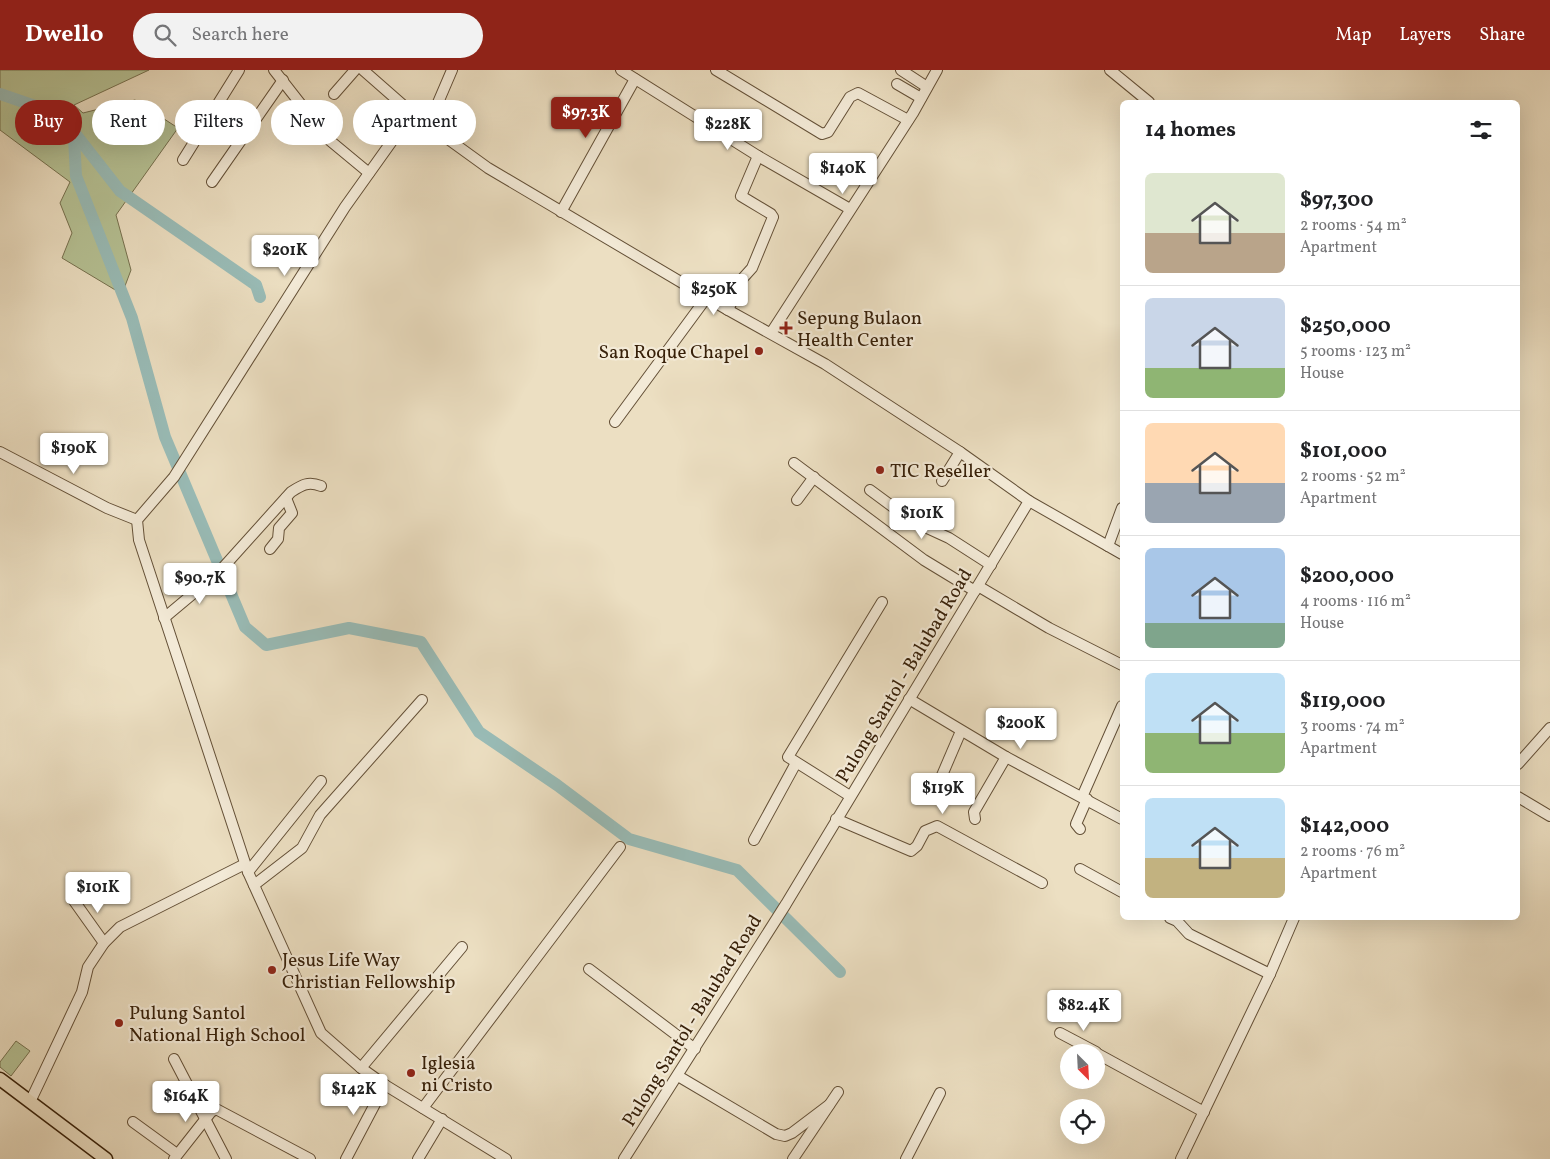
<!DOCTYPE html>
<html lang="en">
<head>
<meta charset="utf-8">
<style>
  body { margin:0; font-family:Vollkorn,serif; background:#f2f2f2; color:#202124; height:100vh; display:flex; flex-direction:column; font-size:19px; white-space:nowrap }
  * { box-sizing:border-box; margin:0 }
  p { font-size:16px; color:#757577 }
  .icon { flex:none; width:28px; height:28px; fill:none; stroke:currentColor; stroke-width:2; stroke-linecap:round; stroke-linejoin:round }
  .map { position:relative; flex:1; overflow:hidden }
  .details { position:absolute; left:1120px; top:30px; width:400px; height:820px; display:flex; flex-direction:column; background:#fff; border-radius:8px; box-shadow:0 5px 20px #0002 }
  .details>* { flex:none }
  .top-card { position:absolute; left:15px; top:30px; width:475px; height:45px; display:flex; gap:10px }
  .needle { width:32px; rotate:156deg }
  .controls { position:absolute; left:1060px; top:974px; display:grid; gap:10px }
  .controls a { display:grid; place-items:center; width:45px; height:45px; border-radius:50%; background:#fff; box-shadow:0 5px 20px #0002; font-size:25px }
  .price { position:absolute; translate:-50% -42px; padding:0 11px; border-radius:5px; background:#fff; color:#222; font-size:16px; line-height:32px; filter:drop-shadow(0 1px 2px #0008) }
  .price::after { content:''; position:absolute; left:50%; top:30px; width:15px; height:11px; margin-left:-8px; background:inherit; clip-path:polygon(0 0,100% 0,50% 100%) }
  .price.on { background:#8f2418; color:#fff }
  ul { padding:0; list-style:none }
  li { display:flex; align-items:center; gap:15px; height:125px; padding:0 25px }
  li+li { border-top:1px solid #e0e0e0 }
  li span { display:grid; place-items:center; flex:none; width:140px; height:100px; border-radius:8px; color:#555 }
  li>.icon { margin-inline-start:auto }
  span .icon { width:60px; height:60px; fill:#fffc; stroke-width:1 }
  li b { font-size:21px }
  h2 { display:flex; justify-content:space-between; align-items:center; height:60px; padding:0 25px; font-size:21px }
  .tag { padding:0 18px; border-radius:22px; background:#fff; box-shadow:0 5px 20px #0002; font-size:18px; line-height:45px }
  .tag.on { background:#8f2418; color:#fff }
  header { display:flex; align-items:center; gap:30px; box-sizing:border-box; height:70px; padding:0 25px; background:#8f2418; color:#fff }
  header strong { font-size:24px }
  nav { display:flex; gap:28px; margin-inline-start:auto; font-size:18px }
  .search { width:350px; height:45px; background:#f2f2f2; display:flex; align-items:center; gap:12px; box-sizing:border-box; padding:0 18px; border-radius:28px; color:#757577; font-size:19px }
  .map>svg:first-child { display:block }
  .green { fill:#b6c295; stroke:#76714f }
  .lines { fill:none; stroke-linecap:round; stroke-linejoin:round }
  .river { stroke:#99bcb7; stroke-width:12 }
  .minor-casing { stroke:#645037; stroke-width:12 }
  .major-casing { stroke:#372009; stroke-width:15 }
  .minor { stroke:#f3ead7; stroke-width:10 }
  .major { stroke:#ecdfc2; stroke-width:12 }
  .poi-dot { fill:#8f2418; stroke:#f3ead7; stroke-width:2 }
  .labels { text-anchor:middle; stroke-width:4.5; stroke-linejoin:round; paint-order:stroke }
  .poi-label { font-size:19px; fill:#372009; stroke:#f3ead7; text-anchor:start }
  .street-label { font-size:19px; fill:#372009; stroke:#f3ead7 }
</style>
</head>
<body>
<header>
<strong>Dwello</strong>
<div class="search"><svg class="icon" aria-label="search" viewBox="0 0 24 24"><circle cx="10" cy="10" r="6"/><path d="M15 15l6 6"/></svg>Search here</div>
<nav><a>Map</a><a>Layers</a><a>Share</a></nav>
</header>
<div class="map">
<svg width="1550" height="1089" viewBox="0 0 1550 1089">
  <rect width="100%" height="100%" fill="#ecdfc2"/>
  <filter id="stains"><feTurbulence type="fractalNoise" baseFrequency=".004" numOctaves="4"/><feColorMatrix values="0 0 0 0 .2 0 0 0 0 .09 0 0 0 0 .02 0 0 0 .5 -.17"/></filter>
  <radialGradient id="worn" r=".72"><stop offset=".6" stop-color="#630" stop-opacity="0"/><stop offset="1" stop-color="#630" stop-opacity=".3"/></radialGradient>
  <!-- green -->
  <g class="green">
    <path d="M0,0h149l-75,35 9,8 52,-13 43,28 -62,87 15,55 -9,24 -60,-36 10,-25 -12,-30 10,-21 -70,-52z"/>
    <path d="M16,971l14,10 -19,25 -11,-9v-5z"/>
  </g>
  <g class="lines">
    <!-- river -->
    <g class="river">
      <path d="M0,24l73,25 3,57 56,142 33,119 80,190 21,18 83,-17 72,14 58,90 78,53 72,54 108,31 103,102"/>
      <path d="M73,61l47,60 136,94 4,12"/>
    </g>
    <!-- minor casing -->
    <g class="minor-casing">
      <g id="minor">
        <path d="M274,0l54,69 41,34"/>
        <path d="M363,0l49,43 76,55 240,142 97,54 135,88 69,49 93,53"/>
        <path d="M621,0l137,86 92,53"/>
        <path d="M716,0l106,64 6,-2 22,-35 8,-4 50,27"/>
        <path d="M901,0l26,17"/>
        <path d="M1110,0l39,32"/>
        <path d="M897,14l24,14"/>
        <path d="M334,24l21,-24"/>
        <path d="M412,43l-67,94 -171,270 -37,43 2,20 109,332 73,161 40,35 24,17 121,74"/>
        <path d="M428,56l24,-56"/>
        <path d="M183,90l56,-90"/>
        <path d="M212,112l71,-102"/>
        <path d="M561,142l74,-133"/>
        <path d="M728,240l15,-32 9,-10 21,-51 -2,-3 -30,-18 17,-40"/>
        <path d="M771,263l142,-220 24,-43"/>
        <path d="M615,352l92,-125"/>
        <path d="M0,382l107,56 30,12"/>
        <path d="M794,393l130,97 51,31"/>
        <path d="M942,411l18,-29"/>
        <path d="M870,420l42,31 37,17 42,27"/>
        <path d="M797,430l17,-23"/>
        <path d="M1108,476l14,-38"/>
        <path d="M270,479l8,-10 1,-11 13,-15 -6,-15"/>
        <path d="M978,516l71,42 73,37"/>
        <path d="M164,548l55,-46 72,-80c11,-7 17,-11 30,-6"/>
        <path d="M909,629l97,58 116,62"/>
        <path d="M1518,694l32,-36"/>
        <path d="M937,717l24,-56"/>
        <path d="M850,726l-62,-39 94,-155"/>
        <path d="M1082,727l40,-91"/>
        <path d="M1518,727l32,19"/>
        <path d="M836,749l75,32 6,-5 8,-15 12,-5 105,57"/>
        <path d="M975,749l-1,-7 32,-55"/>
        <path d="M1080,759l-4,-5 11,-25"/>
        <path d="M754,770l42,-77"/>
        <path d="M1080,799l42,23"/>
        <path d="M248,802l73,-91"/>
        <path d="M254,815l48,-37 18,-33 102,-115"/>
        <path d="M72,828l32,45"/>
        <path d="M1170,848l7,3 12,13 81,40"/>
        <path d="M589,899l106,80"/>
        <path d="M1060,963l36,19"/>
        <path d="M1096,983l108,59"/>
        <path d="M174,989l52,100"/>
        <path d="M361,998l101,-121"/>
        <path d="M678,1006l98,58 9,2 7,-3 37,-28"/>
        <path d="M30,1032l52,-110 6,-25 16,-24 16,-16 125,-63"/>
        <path d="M423,1038l197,-261"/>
        <path d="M133,1052l44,32"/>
        <path d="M174,1089l37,-47 5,-3 94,50"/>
        <path d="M346,1089l39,-74"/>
        <path d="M418,1089l24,-40"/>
        <path d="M624,1089l162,-255 243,-403"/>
        <path d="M793,1089l45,-67"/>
        <path d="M906,1089l34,-66"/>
        <path d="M1181,1089l89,-185 24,-56"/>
      </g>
    </g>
    <!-- major casing -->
    <g class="major-casing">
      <path id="major" d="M0,1009l106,80"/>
    </g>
    <!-- minor -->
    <use href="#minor" class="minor"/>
    <!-- major -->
    <use href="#major" class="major"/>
  </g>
  <!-- markers -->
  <g class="poi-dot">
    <path d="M783.5 250.5h5v5h5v5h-5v5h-5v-5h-5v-5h5z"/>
    <circle cx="759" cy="281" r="5"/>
    <circle cx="880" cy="400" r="5"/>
    <circle cx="272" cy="900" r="5"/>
    <circle cx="119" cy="953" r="5"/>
    <circle cx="411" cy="1003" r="5"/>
  </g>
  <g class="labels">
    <!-- poi labels -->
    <g class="poi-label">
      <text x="797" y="254">Sepung Bulaon<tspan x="797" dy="22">Health Center</tspan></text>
      <text x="749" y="288" text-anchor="end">San Roque Chapel</text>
      <text x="890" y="407">TIC Reseller</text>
      <text x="282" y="896">Jesus Life Way<tspan x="282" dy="22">Christian Fellowship</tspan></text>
      <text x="129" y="949">Pulung Santol<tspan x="129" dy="22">National High School</tspan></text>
      <text x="421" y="999">Iglesia<tspan x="421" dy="22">ni Cristo</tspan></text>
    </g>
    <!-- street labels -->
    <g class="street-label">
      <text transform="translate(903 605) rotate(-59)" y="7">Pulong Santol - Balubad Road</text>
      <text transform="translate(691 950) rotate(-58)" y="7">Pulong Santol - Balubad Road</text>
    </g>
  </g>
  <rect width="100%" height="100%" filter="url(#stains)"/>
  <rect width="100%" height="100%" fill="url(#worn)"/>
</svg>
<div class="controls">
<a><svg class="needle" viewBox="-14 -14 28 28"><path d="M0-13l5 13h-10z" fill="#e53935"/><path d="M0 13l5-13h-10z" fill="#757577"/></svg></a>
<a><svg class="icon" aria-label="locate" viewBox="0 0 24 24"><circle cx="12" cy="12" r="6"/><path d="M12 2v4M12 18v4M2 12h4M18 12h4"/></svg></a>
</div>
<b class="price on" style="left:586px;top:69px">$97.3K</b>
<b class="price" style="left:728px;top:81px">$228K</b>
<b class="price" style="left:843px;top:125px">$140K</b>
<b class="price" style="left:285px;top:207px">$201K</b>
<b class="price" style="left:714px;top:246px">$250K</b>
<b class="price" style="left:74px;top:405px">$190K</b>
<b class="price" style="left:922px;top:470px">$101K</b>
<b class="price" style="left:200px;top:535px">$90.7K</b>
<b class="price" style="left:1021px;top:680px">$200K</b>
<b class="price" style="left:943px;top:745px">$119K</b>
<b class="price" style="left:98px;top:844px">$101K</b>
<b class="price" style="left:1084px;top:962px">$82.4K</b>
<b class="price" style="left:354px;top:1046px">$142K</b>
<b class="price" style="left:186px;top:1053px">$164K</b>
<div class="top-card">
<a class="tag on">Buy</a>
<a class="tag">Rent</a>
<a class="tag">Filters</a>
<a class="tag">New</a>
<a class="tag">Apartment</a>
</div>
<section class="details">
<h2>14 homes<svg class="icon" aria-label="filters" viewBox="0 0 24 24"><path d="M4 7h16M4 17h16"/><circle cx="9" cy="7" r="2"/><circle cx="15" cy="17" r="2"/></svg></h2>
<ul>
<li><span style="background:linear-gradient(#dfe7d0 60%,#b9a48a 0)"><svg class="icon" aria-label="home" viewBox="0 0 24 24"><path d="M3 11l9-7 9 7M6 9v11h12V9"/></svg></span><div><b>$97,300</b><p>2 rooms · 54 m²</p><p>Apartment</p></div></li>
<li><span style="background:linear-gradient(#c9d6e8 70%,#8fb573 0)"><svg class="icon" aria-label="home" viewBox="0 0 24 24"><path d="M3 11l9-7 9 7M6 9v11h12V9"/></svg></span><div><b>$250,000</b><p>5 rooms · 123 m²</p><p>House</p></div></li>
<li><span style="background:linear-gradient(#ffd9b3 60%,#9aa5b1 0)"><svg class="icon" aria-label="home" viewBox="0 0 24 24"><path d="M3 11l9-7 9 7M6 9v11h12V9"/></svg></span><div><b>$101,000</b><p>2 rooms · 52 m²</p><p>Apartment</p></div></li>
<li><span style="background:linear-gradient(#a9c7e8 75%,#7fa58c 0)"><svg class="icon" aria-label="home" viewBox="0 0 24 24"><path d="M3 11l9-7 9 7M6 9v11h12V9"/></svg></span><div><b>$200,000</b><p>4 rooms · 116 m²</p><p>House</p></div></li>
<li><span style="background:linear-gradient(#bfe0f5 60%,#8fb573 0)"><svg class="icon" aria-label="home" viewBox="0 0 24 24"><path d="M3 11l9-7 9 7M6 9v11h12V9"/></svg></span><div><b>$119,000</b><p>3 rooms · 74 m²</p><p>Apartment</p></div></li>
<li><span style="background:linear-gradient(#bfe0f5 60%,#c2b280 0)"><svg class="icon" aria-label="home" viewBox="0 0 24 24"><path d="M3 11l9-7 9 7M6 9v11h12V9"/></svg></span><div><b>$142,000</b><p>2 rooms · 76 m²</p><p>Apartment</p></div></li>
</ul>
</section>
</div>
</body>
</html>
